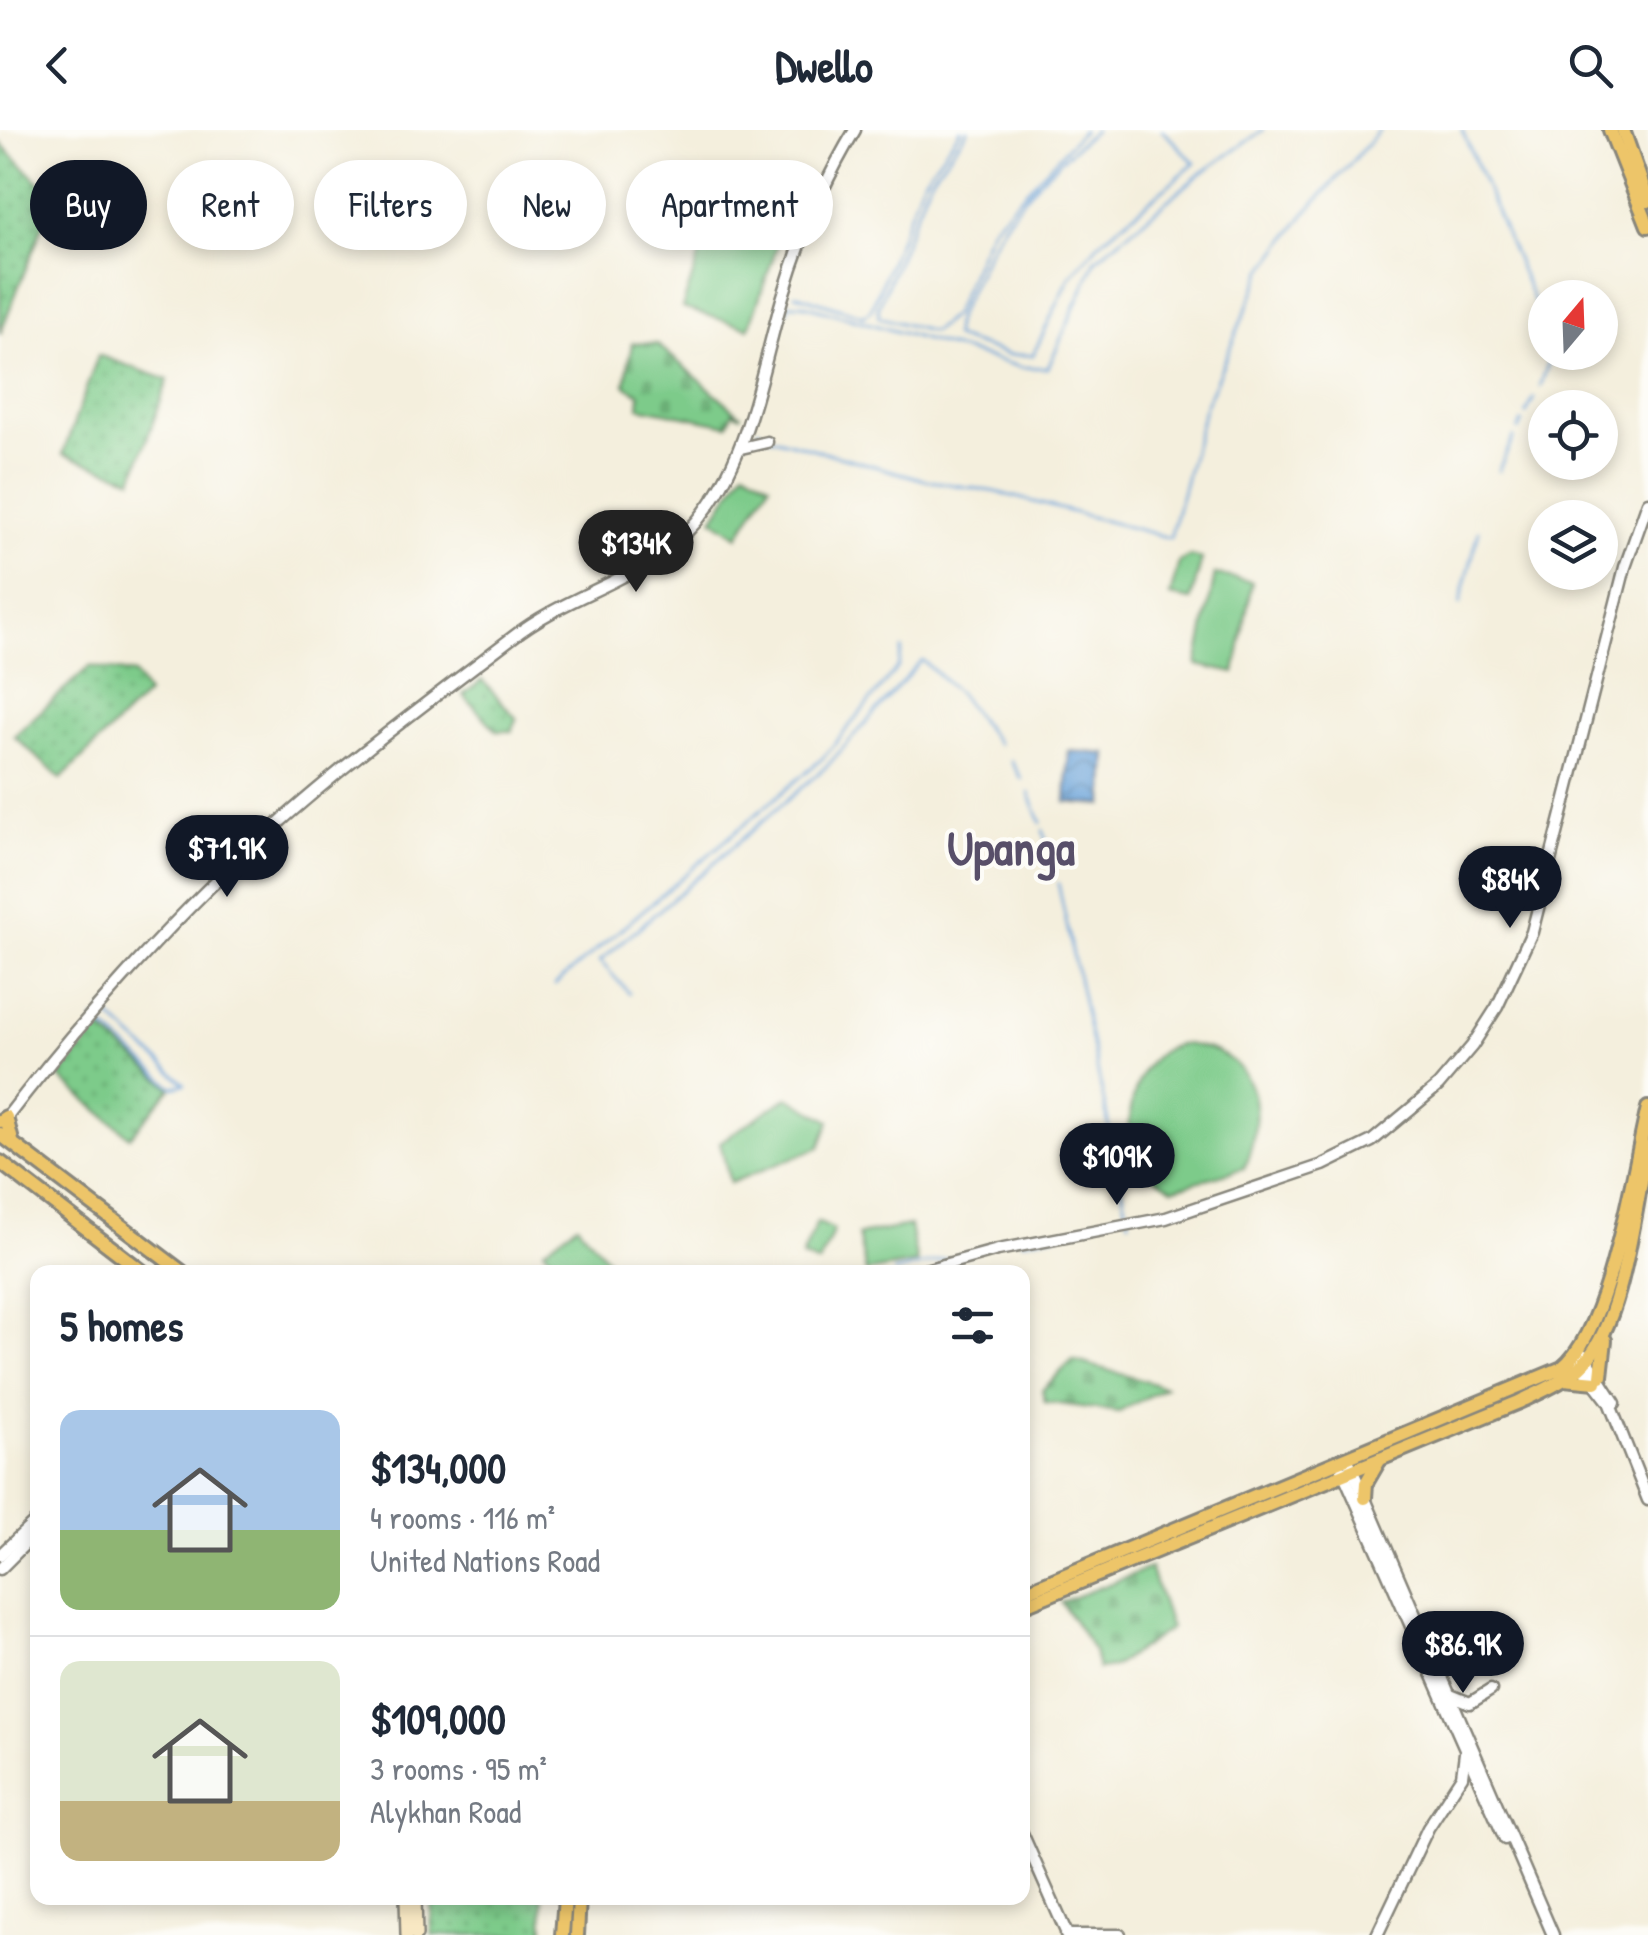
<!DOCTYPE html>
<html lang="en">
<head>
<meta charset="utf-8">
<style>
  body { margin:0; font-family:"Patrick Hand",sans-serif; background:#f2f2f3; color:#1f2937; height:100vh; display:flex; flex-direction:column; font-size:38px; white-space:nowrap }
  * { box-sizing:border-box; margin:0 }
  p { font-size:32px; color:#747a83 }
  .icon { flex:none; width:55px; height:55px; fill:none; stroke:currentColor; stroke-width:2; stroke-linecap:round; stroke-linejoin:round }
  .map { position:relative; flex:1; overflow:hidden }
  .drawer { position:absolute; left:30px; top:1135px; width:1000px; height:640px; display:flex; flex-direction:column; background:#fff; border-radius:20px; box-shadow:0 5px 15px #0003 }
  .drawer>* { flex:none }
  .hud { position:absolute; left:30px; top:30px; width:1000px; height:90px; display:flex; gap:20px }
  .needle { width:65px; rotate:19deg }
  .controls { position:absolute; left:1528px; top:150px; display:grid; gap:20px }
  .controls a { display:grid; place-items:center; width:90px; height:90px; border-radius:50%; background:#fff; box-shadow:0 5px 15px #0003; font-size:50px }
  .price { position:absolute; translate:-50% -85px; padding:0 22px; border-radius:35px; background:#111827; color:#fff; font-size:32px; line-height:65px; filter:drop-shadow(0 2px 5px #0008) }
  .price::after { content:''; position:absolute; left:50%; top:60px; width:30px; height:22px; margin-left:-15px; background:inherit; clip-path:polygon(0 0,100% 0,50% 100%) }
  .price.on { background:#222; color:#fff }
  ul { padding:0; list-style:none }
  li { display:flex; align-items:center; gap:30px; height:250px; padding:0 30px }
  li+li { border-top:2px solid #e0e1e3 }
  li span { display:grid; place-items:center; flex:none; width:280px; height:200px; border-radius:20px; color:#555 }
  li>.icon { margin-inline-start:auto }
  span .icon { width:120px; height:120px; fill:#fffc; stroke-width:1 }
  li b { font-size:42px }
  h2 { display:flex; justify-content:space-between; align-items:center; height:120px; padding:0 30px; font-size:42px }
  .chip { padding:0 35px; border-radius:45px; background:#fff; box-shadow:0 5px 15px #0003; font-size:35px; line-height:90px }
  .chip.on { background:#111827; color:#fff }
  header { display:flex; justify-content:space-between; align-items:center; height:130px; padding:0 30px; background:#fff; font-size:45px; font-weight:800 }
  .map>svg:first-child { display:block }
  .green { fill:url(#green-dots); stroke:#4c7453; stroke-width:2.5 }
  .cemetery { fill:url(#cemetery-stones); stroke:#4c7453; stroke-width:2.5 }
  .pitch { fill:#7dcb8a; stroke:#4c7453; stroke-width:2.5 }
  .water { fill:url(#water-waves); stroke:#43607a; stroke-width:2.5 }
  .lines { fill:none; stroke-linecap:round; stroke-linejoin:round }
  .stream { stroke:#6aa3d9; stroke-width:2.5 }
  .tertiary-casing { stroke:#88867c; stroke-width:15 }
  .secondary-casing { stroke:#88867c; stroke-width:16 }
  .trunk-casing { stroke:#88867c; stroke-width:18 }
  .tertiary { stroke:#fff; stroke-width:10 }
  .secondary { stroke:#f8e8c3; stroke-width:11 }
  .trunk { stroke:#edc569; stroke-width:12 }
  .labels { text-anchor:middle; stroke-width:8; stroke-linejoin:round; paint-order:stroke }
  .district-label { font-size:48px; font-weight:bold; fill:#584f69; stroke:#fdfcf7 }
</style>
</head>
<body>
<header><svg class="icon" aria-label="back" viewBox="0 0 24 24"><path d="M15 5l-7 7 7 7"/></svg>Dwello<svg class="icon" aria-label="search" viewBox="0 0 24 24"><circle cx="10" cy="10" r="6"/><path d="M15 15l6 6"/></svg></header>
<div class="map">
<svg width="1648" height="1805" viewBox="0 0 1648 1805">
  <defs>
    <pattern id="green-dots" width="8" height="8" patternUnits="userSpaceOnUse" patternTransform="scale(2.5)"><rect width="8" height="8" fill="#7dcb8a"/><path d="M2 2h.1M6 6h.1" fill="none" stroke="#6bae76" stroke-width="1.8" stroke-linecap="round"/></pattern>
    <pattern id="cemetery-stones" width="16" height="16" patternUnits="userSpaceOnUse" patternTransform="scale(2.5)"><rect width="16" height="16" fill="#7dcb8a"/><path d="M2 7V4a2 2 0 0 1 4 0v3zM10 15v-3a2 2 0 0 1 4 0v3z" fill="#6bae76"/></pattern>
    <pattern id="water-waves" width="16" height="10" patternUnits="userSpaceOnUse" patternTransform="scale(2.5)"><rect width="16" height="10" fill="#6aa3d9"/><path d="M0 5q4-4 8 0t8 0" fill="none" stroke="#5684af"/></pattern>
  </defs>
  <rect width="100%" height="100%" fill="#fdfcf7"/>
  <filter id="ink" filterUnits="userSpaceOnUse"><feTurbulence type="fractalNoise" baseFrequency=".01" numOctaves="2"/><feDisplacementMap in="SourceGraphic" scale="20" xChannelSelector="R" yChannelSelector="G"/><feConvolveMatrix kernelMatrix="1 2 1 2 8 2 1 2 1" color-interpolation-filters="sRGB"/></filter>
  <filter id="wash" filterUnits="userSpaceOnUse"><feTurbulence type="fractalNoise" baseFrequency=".0048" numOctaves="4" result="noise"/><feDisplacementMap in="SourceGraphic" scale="40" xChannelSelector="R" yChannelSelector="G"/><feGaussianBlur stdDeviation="2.25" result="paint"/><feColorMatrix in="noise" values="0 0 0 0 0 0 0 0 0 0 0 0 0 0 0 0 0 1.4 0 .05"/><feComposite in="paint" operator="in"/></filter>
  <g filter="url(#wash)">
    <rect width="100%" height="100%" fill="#f4efdd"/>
    <!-- green -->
    <g class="green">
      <path d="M0,13l54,54 -54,137z"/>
      <path d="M98,225l70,25 -35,99 -70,-25z"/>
      <path d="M90,536l44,8 13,20 -86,85 -47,-43z"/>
      <path d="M482,550l35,39 -5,12h-15l-34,-36z"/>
      <path d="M100,899l71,59 -41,49 -71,-60z"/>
      <path d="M431,1768h112l1,37h-112z"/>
    </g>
    <!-- cemetery -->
    <g class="cemetery">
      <path d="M632,213l25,1 85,72 -9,-4 -5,13 -89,-18 1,-13 -15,-9z"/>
      <path d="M1073,1230l92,27 -46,25 -74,-10 -3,-12z"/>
      <path d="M1150,1438l21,60 -58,39 -15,2 -4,-18 -33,-49z"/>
    </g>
    <!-- pitch -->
    <g class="pitch">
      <path d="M721,62l67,22 -39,114 -67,-20z"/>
      <path d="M745,339l25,15 -32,52 -25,-17z"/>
      <path d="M1190,426l12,3 -11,41 -21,-4 9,-34z"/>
      <path d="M1215,444l37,8 -17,91 -38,-8z"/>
      <path d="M1185,914c72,8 83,63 59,124l-71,21 -39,-24c-13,-40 0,-119 51,-121z"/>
      <path d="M788,967l42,24 -10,26 -90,36 -10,-41z"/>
      <path d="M817,1092l17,8 -15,34 -17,-7z"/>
      <path d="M577,1094l41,48h-54l-20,-23z"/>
      <path d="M910,1096l7,37 -51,9 -8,-37z"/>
    </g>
    <!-- water -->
    <path class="water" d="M1069,621l38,3 -3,51 -38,-3z"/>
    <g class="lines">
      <!-- stream -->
      <g class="stream">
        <path d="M968,0l-39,51 -51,127 1,9 53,15 21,-17 38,-87 92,-98"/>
        <path d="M1095,0c-54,45 -93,84 -120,149 -8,19 -22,38 -21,58l55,18h24l37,-78 30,-35 95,-79 -33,-33"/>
        <path d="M1462,0l83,198"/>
        <path d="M795,164l69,22 7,-6 52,-130 38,-50"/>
        <path d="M789,180l-1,-6h13l219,63 28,1 48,-109 103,-84 64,-45"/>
        <path d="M1540,257l12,-35"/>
        <path d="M1526,284l8,-16"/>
        <path d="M758,298l5,7 162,45 71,12 174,46 35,-132 58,-135 41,-56 76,-85"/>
        <path d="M1518,300l4,-8"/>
        <path d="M1498,341l16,-34"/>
        <path d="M1460,474l19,-73"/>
        <path d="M1011,631l11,18"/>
        <path d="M1029,663l12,30"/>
        <path d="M1043,700l10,35"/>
        <path d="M1058,753l71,338"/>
        <path d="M555,855l269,-228 74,-90 4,-18"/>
        <path d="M629,863l-29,-32 228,-196 94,-105 37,34 39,50"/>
        <path d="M94,889l79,68 12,-3 -83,-74"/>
        <path d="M1022,1111l36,-7"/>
        <path d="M894,1142l52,-13"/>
      </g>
    </g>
  </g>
  <g filter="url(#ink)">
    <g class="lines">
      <!-- tertiary casing -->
      <g class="tertiary-casing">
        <g id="tertiary">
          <path d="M741,318l26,-6"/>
          <path d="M4,991c70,-92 164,-197 249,-275 81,-75 172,-142 260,-209 59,-46 134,-57 184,-116 53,-63 63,-148 86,-225 17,-57 41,-115 72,-166"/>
          <path d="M918,1142l80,-22 168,-32 157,-53 49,-24 66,-55 34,-40 25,-39 35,-75 93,-365 23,-65"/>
          <path d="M1584,1225l31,48"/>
          <path d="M1578,1232l31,40 39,98"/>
          <path d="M1350,1334l203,471"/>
          <path d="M1342,1340l163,369"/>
          <path d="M0,1425l38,-36"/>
          <path d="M0,1439l38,-38"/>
          <path d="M1450,1565l20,8 21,-13"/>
          <path d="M1022,1703l45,101"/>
          <path d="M1066,1805h54"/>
          <path d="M1377,1805l51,-107 34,-52 3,-23"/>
        </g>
      </g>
      <!-- secondary casing -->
      <g class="secondary-casing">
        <g id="secondary">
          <path d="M406,1768l1,37"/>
          <path d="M415,1768l1,37"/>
        </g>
      </g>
      <!-- trunk casing -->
      <g class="trunk-casing">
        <g id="trunk">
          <path d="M1610,0l38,96"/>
          <path d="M1623,0l25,71"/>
          <path d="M0,991l6,-4 6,24"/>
          <path d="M0,1004l182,138"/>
          <path d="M0,1032l143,110"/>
          <path d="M1601,1246l4,-36"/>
          <path d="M1564,1249l32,3"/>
          <path d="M1365,1368l1,-15 14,-24"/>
          <path d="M1022,1463l540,-225c48,-38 71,-197 86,-260"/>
          <path d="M1022,1476l497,-204c23,-11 48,-21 66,-40 40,-44 49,-156 63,-215"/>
          <path d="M562,1805l3,-37"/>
          <path d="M577,1805l2,-37"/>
        </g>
      </g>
      <!-- tertiary -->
      <use href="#tertiary" class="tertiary"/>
      <!-- secondary -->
      <use href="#secondary" class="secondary"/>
      <!-- trunk -->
      <use href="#trunk" class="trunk"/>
    </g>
  </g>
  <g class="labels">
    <!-- district labels -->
    <g class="district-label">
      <text x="1011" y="735">Upanga</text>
    </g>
  </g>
</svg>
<div class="controls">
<a><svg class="needle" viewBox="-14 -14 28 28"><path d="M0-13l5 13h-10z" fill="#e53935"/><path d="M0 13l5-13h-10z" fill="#747a83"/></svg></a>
<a><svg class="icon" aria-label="locate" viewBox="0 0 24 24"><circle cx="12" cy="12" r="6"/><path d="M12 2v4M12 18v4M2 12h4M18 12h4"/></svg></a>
<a><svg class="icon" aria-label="layers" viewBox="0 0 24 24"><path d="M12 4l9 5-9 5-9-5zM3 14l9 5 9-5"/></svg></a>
</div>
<b class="price on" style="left:636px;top:465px">$134K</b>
<b class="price" style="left:227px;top:770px">$71.9K</b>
<b class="price" style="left:1510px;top:801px">$84K</b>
<b class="price" style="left:1117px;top:1078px">$109K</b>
<b class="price" style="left:1463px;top:1566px">$86.9K</b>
<div class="hud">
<a class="chip on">Buy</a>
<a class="chip">Rent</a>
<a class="chip">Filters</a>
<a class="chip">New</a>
<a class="chip">Apartment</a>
</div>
<section class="drawer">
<h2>5 homes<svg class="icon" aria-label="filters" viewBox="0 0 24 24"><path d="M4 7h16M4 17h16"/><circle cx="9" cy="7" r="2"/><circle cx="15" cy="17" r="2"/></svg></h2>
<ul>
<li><span style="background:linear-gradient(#a9c7e8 60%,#8fb573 0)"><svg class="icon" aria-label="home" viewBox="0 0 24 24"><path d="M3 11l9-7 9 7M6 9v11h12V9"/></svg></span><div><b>$134,000</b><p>4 rooms · 116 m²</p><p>United Nations Road</p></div></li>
<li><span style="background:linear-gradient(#dfe7d0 70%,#c2b280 0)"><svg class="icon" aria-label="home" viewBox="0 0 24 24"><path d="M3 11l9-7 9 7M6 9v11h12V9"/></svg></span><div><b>$109,000</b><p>3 rooms · 95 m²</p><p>Alykhan Road</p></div></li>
</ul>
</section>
</div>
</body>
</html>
